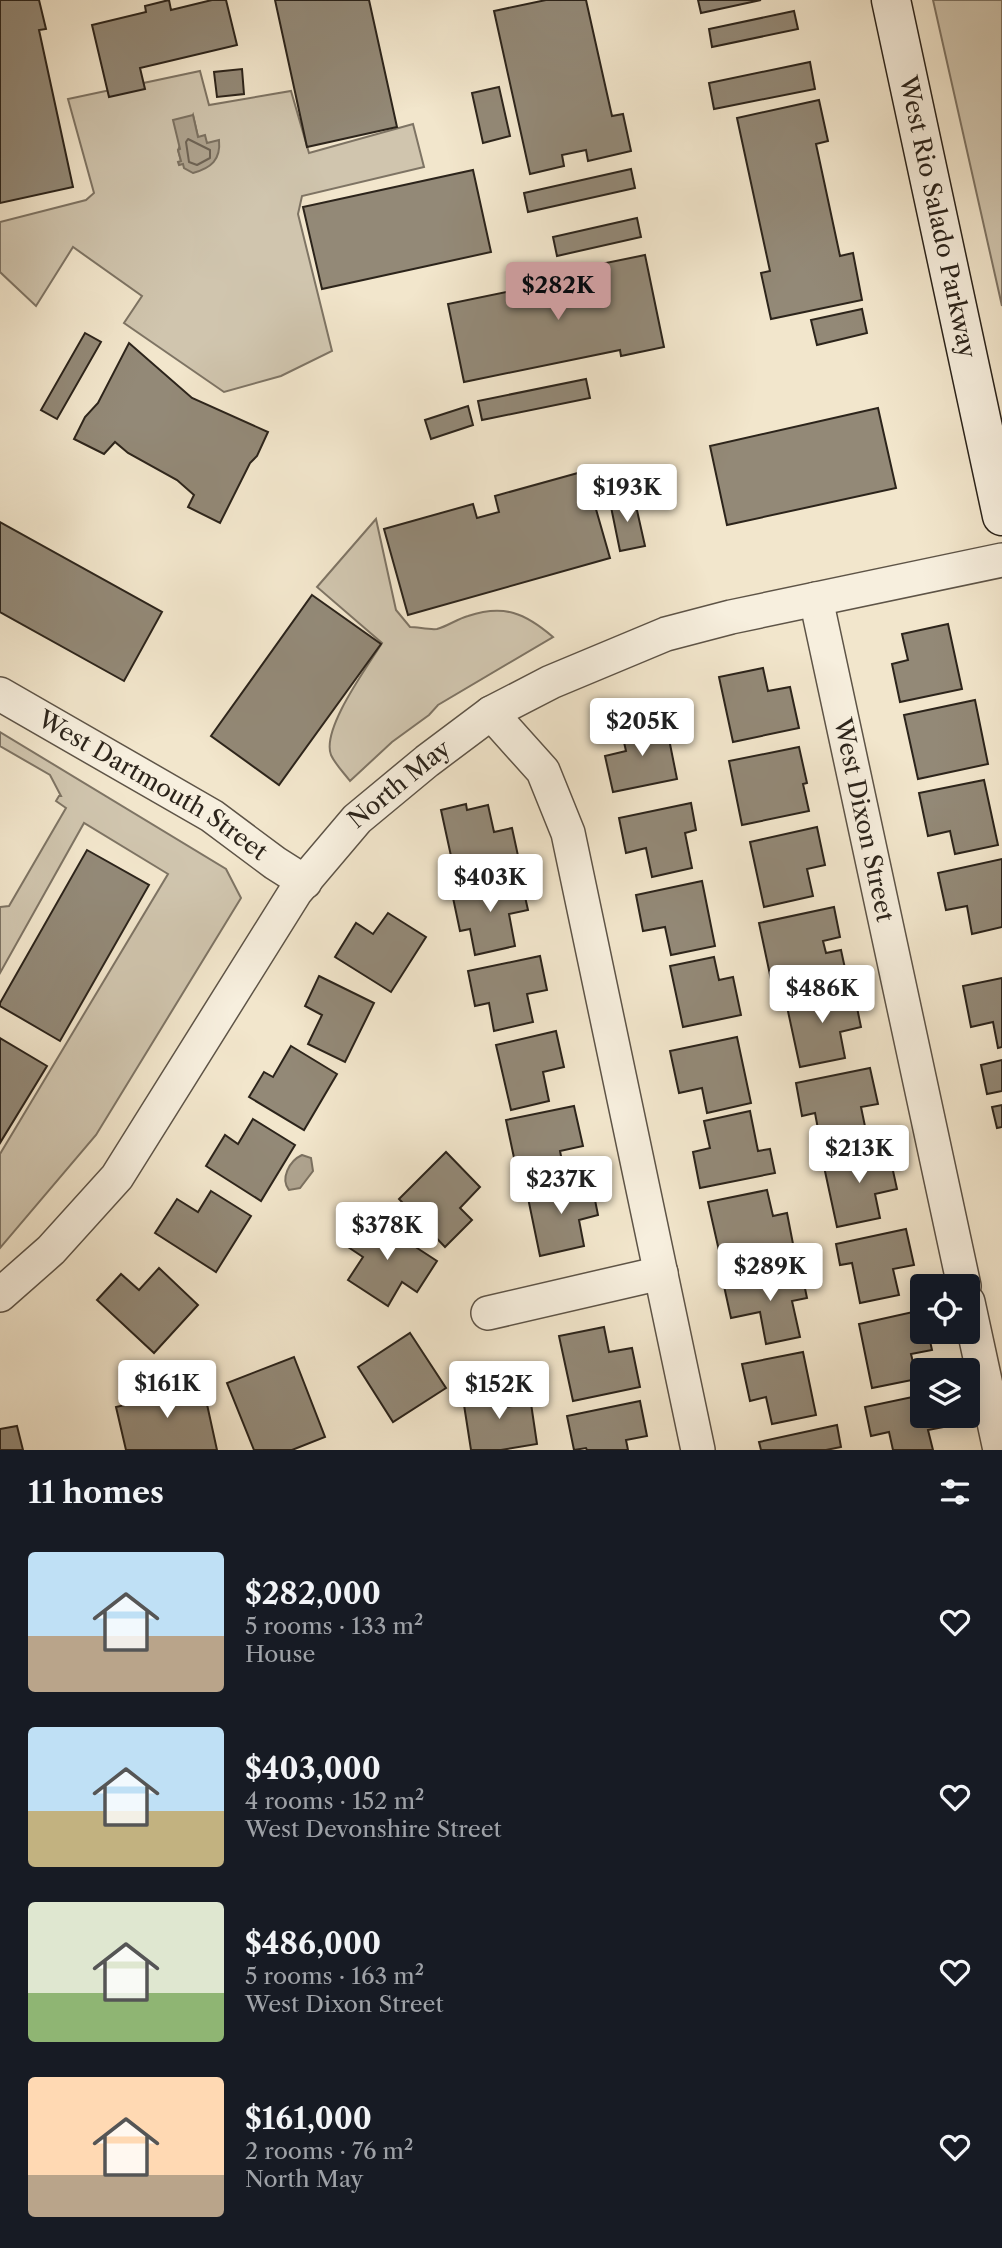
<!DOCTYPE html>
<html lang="en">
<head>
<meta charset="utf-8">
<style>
  body { margin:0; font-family:"Libre Caslon Text",serif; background:#20242c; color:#f1f3f6; height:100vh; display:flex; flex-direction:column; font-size:26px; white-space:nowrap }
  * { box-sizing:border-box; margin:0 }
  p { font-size:23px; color:#9ea1a6 }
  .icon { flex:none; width:38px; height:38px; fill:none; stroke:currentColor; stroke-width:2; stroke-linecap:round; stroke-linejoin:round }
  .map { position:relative; height:1450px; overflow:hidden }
  .details { display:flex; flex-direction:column; background:#171b24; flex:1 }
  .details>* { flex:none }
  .controls { position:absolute; left:910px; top:1274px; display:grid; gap:14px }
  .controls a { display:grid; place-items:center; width:70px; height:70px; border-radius:7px; background:#171b24; box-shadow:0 4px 18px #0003; font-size:35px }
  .price { position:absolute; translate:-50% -60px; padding:0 16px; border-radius:7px; background:#fff; color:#222; font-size:23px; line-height:46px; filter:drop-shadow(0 2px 4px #0008) }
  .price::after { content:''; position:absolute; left:50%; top:42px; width:21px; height:16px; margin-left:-10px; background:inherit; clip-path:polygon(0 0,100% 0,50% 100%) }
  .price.active { background:#c59692; color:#111 }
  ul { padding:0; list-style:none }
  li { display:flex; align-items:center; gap:21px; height:175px; padding:0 28px }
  li span { display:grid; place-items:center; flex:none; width:196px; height:140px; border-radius:7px; color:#555 }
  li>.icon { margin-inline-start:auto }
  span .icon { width:84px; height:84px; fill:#fffc; stroke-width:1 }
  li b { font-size:30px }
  h2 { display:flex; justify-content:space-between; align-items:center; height:84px; padding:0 28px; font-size:30px }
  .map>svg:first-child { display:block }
  .green { fill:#d0c5ae; stroke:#7e7464; stroke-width:2; fill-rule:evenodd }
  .water { fill:#afa490; stroke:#7b7161; stroke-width:2 }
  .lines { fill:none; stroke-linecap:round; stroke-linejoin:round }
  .shore { stroke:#6e6456; stroke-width:2 }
  .building { fill:#938977; stroke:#2c241b; stroke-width:2 }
  .street-casing { stroke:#5e5447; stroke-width:36 }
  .secondary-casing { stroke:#2c241b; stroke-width:41 }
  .street { stroke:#f7efde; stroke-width:33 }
  .secondary { stroke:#f7efde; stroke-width:38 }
  .labels { text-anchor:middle; stroke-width:7; stroke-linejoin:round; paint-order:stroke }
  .street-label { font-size:24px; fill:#2c241b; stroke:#f7efde }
</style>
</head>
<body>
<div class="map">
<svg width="1002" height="1450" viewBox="0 0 1002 1450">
  <rect width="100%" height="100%" fill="#f2e6cc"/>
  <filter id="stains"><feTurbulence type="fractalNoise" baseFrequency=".00286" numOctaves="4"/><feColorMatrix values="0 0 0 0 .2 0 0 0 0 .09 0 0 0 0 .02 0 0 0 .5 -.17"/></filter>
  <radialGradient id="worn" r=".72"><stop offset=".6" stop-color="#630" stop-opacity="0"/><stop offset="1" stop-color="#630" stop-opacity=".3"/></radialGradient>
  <!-- green -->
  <g class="green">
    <path d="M933,0h69v306z"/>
    <path d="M200,71l9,34 82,-14 18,62 104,-29 11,43 -122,29 -4,18 34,137 -51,25 -57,16 -100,-69 18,-27 -69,-49 -37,59 -36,-34v-50l86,-22 8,-7 -26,-94zM193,115l5,22 9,6 -28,22 2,-4 -3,-11z"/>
    <path d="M376,519l20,91 14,17c8,0 19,3 27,2 11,-3 20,-10 31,-13 36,-12 57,-3 85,21l-115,68 -9,10 -37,27 -42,39c-6,-8 -15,-17 -19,-26 -10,-26 37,-89 51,-112l-65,-56z"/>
    <path d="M0,732l226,137 15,29 -145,237 -96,113v-94l168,-280 -84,-51 -84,150v-66l9,-1 57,-98 -10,-7 3,-5h2l-11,-21 -50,-29z"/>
  </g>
  <!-- water -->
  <g class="water">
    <path d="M193,115l5,22 7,-2 2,8 12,-3c2,20 -8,28 -26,33l-9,-5 -1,-4 -4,1 -1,-3 3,-1 -3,-11 2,-1 -7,-29z"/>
    <path d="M302,1155l9,3 2,13 -13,17 -11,2c-9,-11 0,-29 13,-35z"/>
  </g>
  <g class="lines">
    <!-- shore -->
    <path class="shore" d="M188,139l22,11v8l-13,7 -8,-3 -3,-20z"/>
  </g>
  <!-- building -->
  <g class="building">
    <path d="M0,0h39l7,29 -7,1 34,157 -73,16z"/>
    <path d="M169,0l2,10 41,-10h14l11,45 -97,23 5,21 -36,8 -17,-72 54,-13 -1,-6z"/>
    <path d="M275,0h94l28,127 -90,20z"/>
    <path d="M546,0h40l26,116 11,-2 8,37 -43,10 -2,-11 -24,5 2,11 -34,8 -36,-163z"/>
    <path d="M698,0h63l-60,13z"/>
    <path d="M794,11l4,18 -86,18 -3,-18z"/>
    <path d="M810,62l5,27 -101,20 -5,-26z"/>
    <path d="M242,69l2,25 -27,3 -3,-25z"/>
    <path d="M499,87l11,49 -27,7 -11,-50z"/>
    <path d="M819,100l9,41 -12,3 24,112 13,-3 9,47 -91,19 -10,-46 9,-2 -33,-153z"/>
    <path d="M631,169l4,19 -107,24 -4,-19z"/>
    <path d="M473,170l18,82 -169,37 -19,-82z"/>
    <path d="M637,218l4,19 -84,19 -4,-19z"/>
    <path d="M645,255l19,92 -43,9 -1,-6 -156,32 -16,-78 150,-31 -2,-8z"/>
    <path d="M862,309l5,24 -50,12 -6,-25z"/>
    <path d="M85,333l16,9 -44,77 -16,-9z"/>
    <path d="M129,343l63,55 76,34 -11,24 -7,7 -30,60 -32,-16 6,-12 -17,-15 -49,-27 -13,-11 -11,12 -30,-15 11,-22 13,-14z"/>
    <path d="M586,379l4,19 -108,22 -4,-19z"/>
    <path d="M468,406l5,19 -42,14 -6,-19z"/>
    <path d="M878,408l18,80 -169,37 -17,-79z"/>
    <path d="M585,471l25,87 -202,57 -24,-86 89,-25 4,14 22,-6 -4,-16z"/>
    <path d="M634,497l11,49 -25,5 -10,-49z"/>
    <path d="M0,522l162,90 -38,69 -124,-69z"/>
    <path d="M312,595l69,49 -102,141 -68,-49z"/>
    <path d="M948,624l14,65 -62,13 -8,-38 16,-4 -6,-26z"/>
    <path d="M763,668l5,23 22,-4 9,41 -66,14 -14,-65z"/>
    <path d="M975,700l13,64 -70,15 -14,-64z"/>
    <path d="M665,719l12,60 -64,13 -8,-36 21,-5 -5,-22z"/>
    <path d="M799,747l8,36 -4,1 6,27 -67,14 -13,-64z"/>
    <path d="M984,780l14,65 -43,9 -5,-23 -22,5 -9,-43z"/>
    <path d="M691,803l5,27 -11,3 7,35 -40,9 -6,-29 -20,5 -7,-35z"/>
    <path d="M466,804l1,6 21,-5 6,27 18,-4 8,37 -64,14 -15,-69z"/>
    <path d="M817,827l8,38 -18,4 6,27 -49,11 -14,-65z"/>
    <path d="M87,850l62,35 -89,156 -60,-35v-3z"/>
    <path d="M1002,859v68l-30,7 -5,-28 -21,4 -8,-37z"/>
    <path d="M521,879l7,31 -19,4 6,32 -40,9 -5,-26 -10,2 -8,-38z"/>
    <path d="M702,881l13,65 -44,9 -6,-28 -22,4 -7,-36z"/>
    <path d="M834,907l6,30 -17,4 3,12 15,-3 5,23 -73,16 -14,-66z"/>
    <path d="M388,913l38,24 -35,55 -56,-35 21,-34 17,11z"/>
    <path d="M540,956l7,34 -20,4 6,28 -39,9 -5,-28 -14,3 -7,-35z"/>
    <path d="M714,957l5,23 14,-3 8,38 -58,12 -13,-61z"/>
    <path d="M319,976l55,27 -29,59 -37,-18 14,-29 -17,-9z"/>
    <path d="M1002,978v69l-4,1 -5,-26 -22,5 -8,-41z"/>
    <path d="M853,988l8,39 -21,5 5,26 -45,9 -14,-65z"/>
    <path d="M556,1031l8,36 -21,5 6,29 -38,9 -15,-65z"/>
    <path d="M737,1037l14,66 -44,10 -5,-25 -23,5 -9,-42z"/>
    <path d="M0,1038l47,28 -47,77z"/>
    <path d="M291,1046l46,28 -33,56 -55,-33 15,-25 9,5z"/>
    <path d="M1002,1060v31l-15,3 -6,-29z"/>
    <path d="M870,1068l8,36 -17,3 6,29 -46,9 -6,-32 -13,3 -6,-33z"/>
    <path d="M1002,1105v22l-5,1 -5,-21z"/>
    <path d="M574,1106l9,40 -23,5 5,25 -45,10 -14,-66z"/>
    <path d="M750,1111l8,40 12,-2 5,24 -75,15 -7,-36 17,-4 -6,-27z"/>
    <path d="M253,1119l42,26 -34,56 -55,-35 19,-31 13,9z"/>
    <path d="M888,1148l9,41 -22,5 5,24 -43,9 -14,-65z"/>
    <path d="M446,1152l34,35 -20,21 12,12 -27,27 -46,-48z"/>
    <path d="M591,1180l7,35 -19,5 5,26 -44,10 -13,-63z"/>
    <path d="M767,1190l6,26 14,-3 7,36 -72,15 -14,-62z"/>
    <path d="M211,1191l40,25 -35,56 -61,-39 22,-34 21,13z"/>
    <path d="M368,1216l69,45 -20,31 -15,-10 -14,24 -40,-26 15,-23 -15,-10z"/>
    <path d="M906,1229l8,36 -21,4 6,26 -39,8 -8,-40 -12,2 -4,-21z"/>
    <path d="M159,1268l39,37 -44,48 -57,-53 24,-26 18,16z"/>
    <path d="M801,1269l6,29 -15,3 8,36 -34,7 -6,-32 -29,6 -7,-32z"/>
    <path d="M922,1310v22h6l4,18 -21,4 6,25 -45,9 -13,-64z"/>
    <path d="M604,1327l5,25 23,-4 8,39 -67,14 -14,-65z"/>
    <path d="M410,1333l36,55 -53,34 -35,-55z"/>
    <path d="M803,1352l13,63 -44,9 -6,-27 -16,4 -8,-37z"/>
    <path d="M294,1357l31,80 -33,13h-38l-27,-67z"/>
    <path d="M159,1377l4,18 40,-9 14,64h-91l-10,-43 27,-6 -5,-20z"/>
    <path d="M491,1387l4,22 17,-3 -3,-13 20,-3 8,54 -36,6h-30l-9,-58z"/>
    <path d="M922,1395v21h25l2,10 -21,4 5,20h-40l-4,-18 -18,4 -6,-29z"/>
    <path d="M640,1401l7,35 -21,4 2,10h-41l-1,-2 -12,2 -7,-34z"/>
    <path d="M837,1425l4,22 -15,3h-65l-2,-8z"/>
    <path d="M17,1426l6,24h-23v-21z"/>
  </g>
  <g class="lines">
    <!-- street casing -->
    <g class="street-casing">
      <g id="street">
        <path id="s1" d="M816,599l148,687"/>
        <path id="s2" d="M0,694l212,122 63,47 30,19"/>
        <path d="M491,713l52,58 25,62 130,617"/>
        <path id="s3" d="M0,1295l51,-45 66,-73 179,-286 61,-72 70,-58 64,-48 60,-31 115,-48 65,-17 271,-57"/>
        <path d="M968,1302l32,148"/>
        <path d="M488,1313l173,-40"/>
      </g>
    </g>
    <!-- secondary casing -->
    <g class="secondary-casing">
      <g id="secondary">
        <path id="s4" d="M891,0l111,516"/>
      </g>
    </g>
    <!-- street -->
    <use href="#street" class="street"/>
    <!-- secondary -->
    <use href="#secondary" class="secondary"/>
  </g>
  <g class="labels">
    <!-- street labels -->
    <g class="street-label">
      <text dy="8" stroke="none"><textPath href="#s4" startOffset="222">West Rio Salado Parkway</textPath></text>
      <text dy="8" stroke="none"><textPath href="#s3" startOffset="653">North May</textPath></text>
      <text dy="8" stroke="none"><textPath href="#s2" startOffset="178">West Dartmouth Street</textPath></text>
      <text dy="8" stroke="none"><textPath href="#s1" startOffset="226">West Dixon Street</textPath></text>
    </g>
  </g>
  <rect width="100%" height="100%" filter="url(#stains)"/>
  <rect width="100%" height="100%" fill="url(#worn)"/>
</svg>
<div class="controls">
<a><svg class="icon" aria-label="locate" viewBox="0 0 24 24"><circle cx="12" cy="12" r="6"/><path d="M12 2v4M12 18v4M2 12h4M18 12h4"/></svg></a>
<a><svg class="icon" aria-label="layers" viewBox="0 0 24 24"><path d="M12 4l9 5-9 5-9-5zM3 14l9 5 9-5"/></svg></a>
</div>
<b class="price active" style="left:558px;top:322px">$282K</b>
<b class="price" style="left:627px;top:524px">$193K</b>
<b class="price" style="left:642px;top:758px">$205K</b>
<b class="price" style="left:490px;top:914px">$403K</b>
<b class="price" style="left:822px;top:1025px">$486K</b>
<b class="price" style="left:859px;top:1185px">$213K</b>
<b class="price" style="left:561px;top:1216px">$237K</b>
<b class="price" style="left:387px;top:1262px">$378K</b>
<b class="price" style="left:770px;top:1303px">$289K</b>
<b class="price" style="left:167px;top:1420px">$161K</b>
<b class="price" style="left:499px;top:1421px">$152K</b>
</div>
<section class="details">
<h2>11 homes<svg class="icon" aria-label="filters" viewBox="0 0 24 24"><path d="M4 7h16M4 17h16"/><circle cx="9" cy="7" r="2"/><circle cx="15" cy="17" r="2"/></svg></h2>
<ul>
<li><span style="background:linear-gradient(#bfe0f5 60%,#b9a48a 0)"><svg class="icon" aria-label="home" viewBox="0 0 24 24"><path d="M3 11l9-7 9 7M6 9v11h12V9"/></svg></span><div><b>$282,000</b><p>5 rooms · 133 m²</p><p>House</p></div><svg class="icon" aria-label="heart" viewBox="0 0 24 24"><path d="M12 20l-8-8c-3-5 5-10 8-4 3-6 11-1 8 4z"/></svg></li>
<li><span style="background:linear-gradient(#bfe0f5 60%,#c2b280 0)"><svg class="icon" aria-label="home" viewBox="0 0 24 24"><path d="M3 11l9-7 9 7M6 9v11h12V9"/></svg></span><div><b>$403,000</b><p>4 rooms · 152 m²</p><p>West Devonshire Street</p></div><svg class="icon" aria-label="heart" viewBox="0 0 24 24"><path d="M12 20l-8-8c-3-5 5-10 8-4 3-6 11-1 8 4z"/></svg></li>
<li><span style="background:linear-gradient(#dfe7d0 65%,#8fb573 0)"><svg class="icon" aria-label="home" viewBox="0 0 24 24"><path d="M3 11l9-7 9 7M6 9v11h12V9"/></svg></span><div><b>$486,000</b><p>5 rooms · 163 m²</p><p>West Dixon Street</p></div><svg class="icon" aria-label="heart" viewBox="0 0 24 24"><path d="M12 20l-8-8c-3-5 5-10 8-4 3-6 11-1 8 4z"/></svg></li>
<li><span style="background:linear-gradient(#ffd9b3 70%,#b9a48a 0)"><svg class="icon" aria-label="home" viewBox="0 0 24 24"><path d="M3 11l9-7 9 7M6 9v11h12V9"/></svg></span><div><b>$161,000</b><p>2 rooms · 76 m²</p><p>North May</p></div><svg class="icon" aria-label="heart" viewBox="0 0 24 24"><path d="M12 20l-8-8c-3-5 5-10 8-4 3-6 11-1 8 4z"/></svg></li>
</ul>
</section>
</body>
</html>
